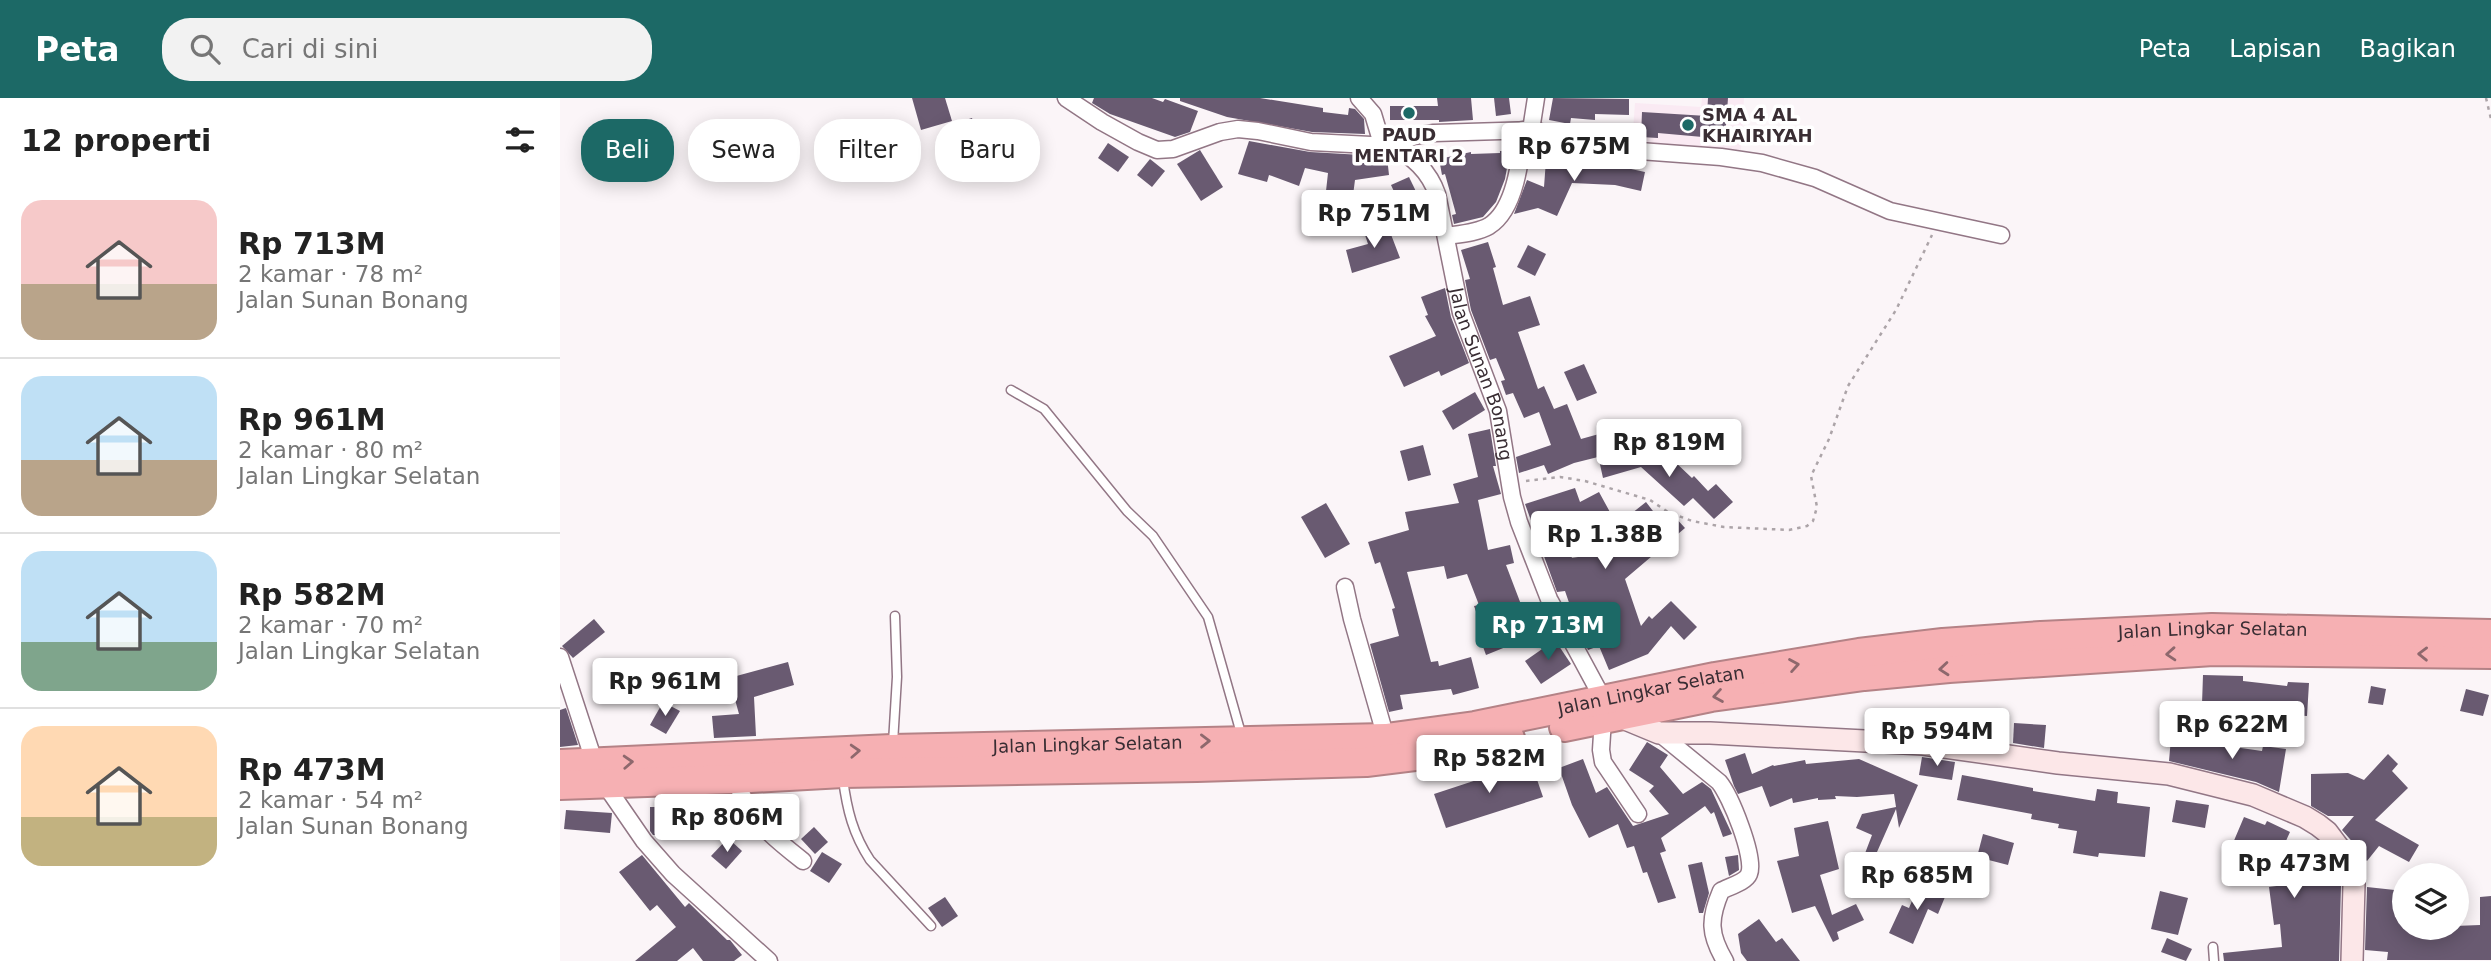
<!DOCTYPE html>
<html lang="id">
<head>
<meta charset="utf-8">
<style>
  body { margin:0; font-family:"DejaVu Sans",sans-serif; background:#f2f2f2; color:#222; height:100vh; display:flex; flex-direction:column; font-size:26px; white-space:nowrap }
  * { box-sizing:border-box; margin:0 }
  p { font-size:23px; color:#767676 }
  .icon { flex:none; width:38px; height:38px; fill:none; stroke:currentColor; stroke-width:2; stroke-linecap:round; stroke-linejoin:round }
  .map { position:relative; flex:1; overflow:hidden }
  .panel { display:flex; flex-direction:column; background:#fff; width:560px }
  .panel>* { flex:none }
  .top-card { position:absolute; left:21px; top:21px; width:665px; height:63px; display:flex; gap:14px }
  .tools { position:absolute; left:1832px; top:765px; display:grid; gap:14px }
  .tools a { display:grid; place-items:center; width:77px; height:77px; border-radius:50%; background:#fff; box-shadow:0 4px 18px #0003; font-size:35px }
  .price { position:absolute; translate:-50% -60px; padding:0 16px; border-radius:7px; background:#fff; color:#222; font-size:23px; line-height:46px; filter:drop-shadow(0 2px 4px #0008) }
  .price::after { content:''; position:absolute; left:50%; top:42px; width:21px; height:16px; margin-left:-10px; background:inherit; clip-path:polygon(0 0,100% 0,50% 100%) }
  .price.selected { background:#1c6966; color:#fff }
  ul { padding:0; list-style:none }
  li { display:flex; align-items:center; gap:21px; height:175px; padding:0 21px }
  li+li { border-top:2px solid #e0e0e0 }
  li span { display:grid; place-items:center; flex:none; width:196px; height:140px; border-radius:21px; color:#555 }
  li>.icon { margin-inline-start:auto }
  span .icon { width:84px; height:84px; fill:#fffc; stroke-width:1 }
  li b { font-size:30px }
  h2 { display:flex; justify-content:space-between; align-items:center; height:84px; padding:0 21px; font-size:30px }
  .chip { padding:0 24px; border-radius:28px; background:#fff; box-shadow:0 4px 18px #0003; font-size:24px; line-height:63px }
  .chip.selected { background:#1c6966; color:#fff }
  header { display:flex; align-items:center; gap:42px; box-sizing:border-box; height:98px; padding:0 35px; background:#1c6966; color:#fff }
  header strong { font-size:33px }
  nav { display:flex; gap:38px; margin-inline-start:auto; font-size:24px }
  .search { width:490px; height:63px; background:#f2f2f2; display:flex; align-items:center; gap:18px; box-sizing:border-box; padding:0 24px; border-radius:28px; color:#767676; font-size:26px }
  main { display:flex; flex:1; min-height:0 }
  .map>svg:first-child { display:block }
  .built { fill:#faeaf3 }
  .building { fill:#695a71; fill-rule:evenodd }
  .lines { fill:none; stroke-linecap:round; stroke-linejoin:round }
  .lane-casing { stroke:#927685; stroke-width:11 }
  .street-casing { stroke:#927685; stroke-width:19 }
  .secondary-casing { stroke:#927685; stroke-width:24 }
  .highway-casing { stroke:#b48286; stroke-width:32 }
  .path { stroke:#aca4a8; stroke-width:2.5; stroke-dasharray:3.5 5; stroke-linecap:butt }
  .lane { stroke:#fff; stroke-width:8 }
  .street { stroke:#fff; stroke-width:16 }
  .secondary { stroke:#fce7e8; stroke-width:21 }
  .highway { stroke:#f6b0b3; stroke-width:28 }
  .oneway { stroke:#8e686d }
  .poi-dot { fill:#1c6966; stroke:#fff; stroke-width:2.5 }
  .labels { text-anchor:middle; stroke-width:7; stroke-linejoin:round; paint-order:stroke }
  .poi-label { font-size:18px; font-weight:bold; fill:#392d33; stroke:#fff; text-anchor:start }
  .street-label { font-size:18px; fill:#392d33; stroke:#fff }
</style>
</head>
<body>
<header>
<strong>Peta</strong>
<div class="search"><svg class="icon" aria-label="search" viewBox="0 0 24 24"><circle cx="10" cy="10" r="6"/><path d="M15 15l6 6"/></svg>Cari di sini</div>
<nav><a>Peta</a><a>Lapisan</a><a>Bagikan</a></nav>
</header>
<main>
<section class="panel">
<h2>12 properti<svg class="icon" aria-label="filters" viewBox="0 0 24 24"><path d="M4 7h16M4 17h16"/><circle cx="9" cy="7" r="2"/><circle cx="15" cy="17" r="2"/></svg></h2>
<ul>
<li><span style="background:linear-gradient(#f6c9c9 60%,#b9a48a 0)"><svg class="icon" aria-label="home" viewBox="0 0 24 24"><path d="M3 11l9-7 9 7M6 9v11h12V9"/></svg></span><div><b>Rp 713M</b><p>2 kamar · 78 m²</p><p>Jalan Sunan Bonang</p></div></li>
<li><span style="background:linear-gradient(#bfe0f5 60%,#b9a48a 0)"><svg class="icon" aria-label="home" viewBox="0 0 24 24"><path d="M3 11l9-7 9 7M6 9v11h12V9"/></svg></span><div><b>Rp 961M</b><p>2 kamar · 80 m²</p><p>Jalan Lingkar Selatan</p></div></li>
<li><span style="background:linear-gradient(#bfe0f5 65%,#7fa58c 0)"><svg class="icon" aria-label="home" viewBox="0 0 24 24"><path d="M3 11l9-7 9 7M6 9v11h12V9"/></svg></span><div><b>Rp 582M</b><p>2 kamar · 70 m²</p><p>Jalan Lingkar Selatan</p></div></li>
<li><span style="background:linear-gradient(#ffd9b3 65%,#c2b280 0)"><svg class="icon" aria-label="home" viewBox="0 0 24 24"><path d="M3 11l9-7 9 7M6 9v11h12V9"/></svg></span><div><b>Rp 473M</b><p>2 kamar · 54 m²</p><p>Jalan Sunan Bonang</p></div></li>
</ul>
</section>
<div class="map">
<svg width="1931" height="863" viewBox="0 0 1931 863">
  <rect width="100%" height="100%" fill="#fbf5f8"/>
  <!-- built -->
  <path class="built" d="M1142,0h42l-3,52 -109,-6 3,-41 66,4z"/>
  <!-- building -->
  <g class="building">
    <path d="M352,0h33l7,23 -31,9z"/>
    <path d="M534,0h58l11,4 2,-3 33,12 -8,21 -15,5 -65,-23 -18,-11z"/>
    <path d="M620,0h80l63,10v4l25,3 1,-7 6,1 9,10 1,15 -53,-2 -85,-15 -47,-16z"/>
    <path d="M877,0h34l2,22 -34,2v-2h-49v-14h48z"/>
    <path d="M934,0h15l2,16 -15,2z"/>
    <path d="M993,0l76,1v16l-34,-1v6l-24,-2 -1,6 -21,-4z"/>
    <path d="M1148,0h20l-3,41 -67,-6v5l-17,-1 1,-25 65,4z"/>
    <path d="M412,20l7,23 -19,6 -7,-23z"/>
    <path d="M689,43l61,11 52,3 -1,5 26,-3 2,18 -34,5 -3,23 -27,-3 3,-27 -23,-5 -6,18 -30,-11 -2,7 -29,-8z"/>
    <path d="M548,45l21,14 -11,15 -20,-14z"/>
    <path d="M640,52l23,37 -22,14 -24,-37z"/>
    <path d="M940,53h10l-5,28 -9,23 -13,15 -29,7 -2,-9 4,-1 -11,-40 -3,1 -3,-16 32,-7v2l29,-1z"/>
    <path d="M590,61l15,12 -13,16 -15,-12z"/>
    <path d="M986,62l62,4 37,8 -4,19 -26,-6 -43,-2 -15,33 -19,-8 -24,6 13,-34 17,7z"/>
    <path d="M849,79l14,29 -18,9 -14,-30z"/>
    <path d="M827,126l13,34 -48,15 -6,-23 22,-6 -4,-12z"/>
    <path d="M928,144l8,25 -3,1 10,37 27,-9 10,29 -22,7 20,57 6,-3 10,23 13,-5 14,35 18,-5 7,21 -32,8 -26,11 -4,-9 -25,8 -3,-16 35,-12 -12,-33 -15,6 -11,-25 -7,2 -5,-14 4,-1 -9,-22 -6,2 -19,-50 -6,-30 5,-1 -9,-29z"/>
    <path d="M968,147l18,9 -11,22 -18,-9z"/>
    <path d="M885,190l6,29 18,46 -28,13 -2,-5 -35,16 -15,-31 47,-20 -11,-20 3,-1 -7,-18z"/>
    <path d="M1024,266l13,29 -20,8 -13,-29z"/>
    <path d="M915,294l10,18 -32,20 -11,-19z"/>
    <path d="M930,331l6,37h-3l8,28 -23,6 10,50 22,-5 4,18 -8,2 27,71 -47,19 -8,-22 5,-2 -9,-25 5,-1 -12,-31 -20,5 -3,-13 -37,6 24,90 7,-1 1,5 32,-9 8,31 -26,7 -2,-6 -51,6 3,14 -14,3 -19,-68 29,-8 -7,-27 3,-1 -15,-46 -5,2 -7,-22 41,-12 -4,-18 54,-9 -6,-19 25,-7 -10,-43z"/>
    <path d="M1090,346l22,19 2,-2 18,17 2,-2 14,15 8,-7 17,18 -19,17 -21,-21 -9,8 -43,-39 -38,11 -4,-18 30,-8 3,11z"/>
    <path d="M863,347l8,30 -23,6 -8,-30z"/>
    <path d="M1015,390l5,14 19,-10 18,33 29,-23 17,22 10,-9 12,13 -60,51 16,47 8,-10 3,3 19,-18 26,26 -13,13 -13,-14 -23,28 -39,16 -10,-24 -11,4 -11,-24 4,-3 -3,-4 -3,1 -10,-29 -8,1 -32,-88zM1029,414l7,12 3,-2 17,23 -26,10 -18,3 -14,-35z"/>
    <path d="M766,405l24,41 -25,14 -24,-41z"/>
    <path d="M34,521l11,13 -32,26 -11,-12z"/>
    <path d="M995,542l16,24 -30,20 -16,-23z"/>
    <path d="M228,564l6,23 -40,12 2,39 -42,2 -2,-22 27,-2 -10,-36z"/>
    <path d="M1643,577l40,1v5l44,5 1,-4 21,1 -2,33 -21,-1v-4l-40,-4 1,-2 -45,-1z"/>
    <path d="M1811,588l15,3 -3,16 -15,-2z"/>
    <path d="M1906,591l23,6 -6,21 -23,-5z"/>
    <path d="M103,604l17,9 -14,23 -16,-9z"/>
    <path d="M6,610l12,37 -18,2v-37z"/>
    <path d="M1349,611l62,10 -3,17 -61,-6z"/>
    <path d="M1454,625l32,2 -2,23 -31,-5z"/>
    <path d="M1611,640l91,13 1,-5 23,3 -7,43 -23,-10 -87,-21z"/>
    <path d="M1087,644l21,13 -8,12 23,27 19,-12 9,7 21,45 -9,3 -9,-25 -3,2 -6,-8 -44,32 5,13 -6,2 16,45 -18,5 -11,-31 -4,1 -9,-27 -7,2 -9,-24 -29,14 -17,-33 -13,-37 24,-9 13,34 11,-6 26,39 36,-12 -20,-23 5,-5 -25,-16z"/>
    <path d="M1185,655l7,21 21,-9 1,1 31,-6 1,4 53,-5 59,26 -19,43 -3,-19 -19,43 11,4 -10,29 -22,-8 16,-42 -16,-7 6,-14 34,-7 -2,-13 -37,3 -22,-1 1,3 -18,1v-2l-25,5 -1,-5 -22,9 -8,-21 -24,8 -4,-8 -9,-26z"/>
    <path d="M1828,656l10,10 -6,7 16,17 -33,32 44,25 -10,17 -30,-16 -12,15 -11,-9v-6l-14,-16 12,-14h-26l-17,-10v-32l37,-1 16,7z"/>
    <path d="M1362,659l33,5 -3,18 -33,-5z"/>
    <path d="M971,664l12,35 -97,31 -12,-34z"/>
    <path d="M1402,677l71,13v3l62,10 2,-12 21,3 -1,11 33,4 -5,50 -46,-4 -1,4 -25,-4 4,-22 -19,-3 1,-4 -28,-5 1,-5 -75,-14z"/>
    <path d="M1616,702l33,5 -4,23 -33,-6z"/>
    <path d="M90,709h40v28h-37l-3,-4z"/>
    <path d="M6,712l46,3 -2,20 -46,-4z"/>
    <path d="M1684,719l21,8 2,-4 23,11 -14,31 33,-10 4,12 17,-7 11,28 -2,75h-115l-1,-8 59,-6 -2,-23 -6,1 -5,-38 39,-5 -58,-26 -1,2 -19,-8z"/>
    <path d="M1268,723l11,48 -19,6 12,40 24,-11 8,16 -27,12 2,7 -6,3 -18,-36 -23,7 -15,-52 22,-5 -5,-28z"/>
    <path d="M254,729l14,15 -13,12 -14,-15z"/>
    <path d="M1423,736l31,9 -6,22 -31,-8z"/>
    <path d="M168,740l14,13 -16,18 -15,-13z"/>
    <path d="M262,754l20,12 -13,19 -19,-12z"/>
    <path d="M82,757l43,52 4,-4 38,37h3l12,15 -8,6h-31l-10,-13 -16,13h-42l41,-34 -19,-22 -7,6 -31,-39z"/>
    <path d="M1178,757l1,15 -10,6 -4,-19z"/>
    <path d="M1142,764l7,31 -6,20h-4l-11,-48z"/>
    <path d="M1360,784l27,10 -9,22 -10,-5 -15,35 -24,-11 13,-28 7,3z"/>
    <path d="M1807,789l37,4v37l76,-3v-28l11,-1v64h-104l1,-8 -23,-2z"/>
    <path d="M1600,793l28,7 -10,37 -27,-6z"/>
    <path d="M385,799l13,19 -16,11 -14,-19z"/>
    <path d="M1199,821l17,23 6,-4 18,23h-53l-6,-8 -3,-19z"/>
    <path d="M1607,840l25,11 -6,12 -25,-9z"/>
  </g>
  <g class="lines">
    <!-- lane casing -->
    <g class="lane-casing">
      <g id="lane">
        <path d="M451,292l33,19 83,102 26,25 55,81 34,120"/>
        <path d="M333,645l4,-66 -2,-61"/>
        <path d="M283,681c4,31 10,55 27,81l61,66"/>
        <path d="M1653,849l1,14"/>
      </g>
    </g>
    <!-- street casing -->
    <g class="street-casing">
      <g id="street">
        <path id="s1" d="M506,0l36,24 36,20 19,8 16,-1 47,-17 18,-3 20,2 53,11 80,4c22,10 38,25 46,48l24,119 37,98 14,86 7,25 30,77 54,100"/>
        <path d="M799,0l14,16 9,30"/>
        <path d="M971,32l5,-32"/>
        <path d="M841,53l3,-10 10,-5 20,-3 97,-3 95,20 95,7 41,6 53,15 75,33 111,24"/>
        <path d="M886,138c14,-2 31,-3 43,-10 27,-17 32,-68 34,-96"/>
        <path d="M785,489l7,32 34,119"/>
        <path d="M0,559l35,107"/>
        <path d="M1043,621l-2,31 2,12 35,52"/>
        <path d="M1099,635l60,49c11,13 37,76 30,92 -3,8 -21,13 -28,17 -12,28 -12,43 4,70"/>
        <path d="M174,681c20,43 33,54 69,82"/>
        <path d="M44,685l40,58 29,33 96,87"/>
      </g>
    </g>
    <!-- secondary casing -->
    <g class="secondary-casing">
      <path id="secondary" d="M1058,618l41,17h51l213,11 135,19 111,11 84,21 52,22 13,8 9,7 15,20 12,32 -2,77"/>
    </g>
    <!-- highway casing -->
    <g class="highway-casing">
      <g id="highway">
        <path d="M1004,629l147,-30 153,-21 85,-8 264,-17 278,3"/>
        <path id="s2" d="M0,666l332,-15 494,-11 89,-12 240,-49 144,-24 84,-10 98,-7 171,-8 279,6"/>
        <path d="M0,687l174,-6 109,-6 354,-6 169,-5 81,-10 63,-14"/>
      </g>
    </g>
    <!-- path -->
    <g class="path">
      <path d="M1926,0l5,21"/>
      <path d="M966,383l34,-4 25,4 65,19 18,12 24,9 32,6 65,3 18,-4 6,-5 4,-14 -6,-31 18,-37 19,-53 48,-76 36,-75"/>
    </g>
    <!-- lane -->
    <use href="#lane" class="lane"/>
    <!-- street -->
    <use href="#street" class="street"/>
    <!-- secondary -->
    <use href="#secondary" class="secondary"/>
    <!-- highway -->
    <use href="#highway" class="highway"/>
  </g>
  <!-- one-way arrows -->
  <defs><path id="oneway-chevron" d="M-2-3.5L2.5 0L-2 3.5" fill="none" stroke-width="1.6" stroke-linecap="round" stroke-linejoin="round" transform="scale(1.75)"/></defs>
  <g class="oneway">
    <use href="#oneway-chevron" transform="translate(1611 556) rotate(176)"/>
    <use href="#oneway-chevron" transform="translate(1863 556) rotate(-179)"/>
    <use href="#oneway-chevron" transform="translate(1234 567) rotate(-10)"/>
    <use href="#oneway-chevron" transform="translate(1384 571) rotate(175)"/>
    <use href="#oneway-chevron" transform="translate(1158 598) rotate(171)"/>
    <use href="#oneway-chevron" transform="translate(645 643) rotate(-1)"/>
    <use href="#oneway-chevron" transform="translate(295 653) rotate(-3)"/>
    <use href="#oneway-chevron" transform="translate(68 664) rotate(-3)"/>
  </g>
  <!-- markers -->
  <g class="poi-dot">
    <circle cx="849" cy="15" r="7"/>
    <circle cx="1128" cy="27" r="7"/>
  </g>
  <g class="labels">
    <!-- poi labels -->
    <g class="poi-label">
      <text x="1142" y="23">SMA 4 AL<tspan x="1142" dy="21">KHAIRIYAH</tspan></text>
      <text x="849" y="43" text-anchor="middle">PAUD<tspan x="849" dy="21">MENTARI 2</tspan></text>
    </g>
    <!-- street labels -->
    <g class="street-label">
      <text dy="6" stroke="none"><textPath href="#s1" startOffset="598">Jalan Sunan Bonang</textPath></text>
      <text dy="6" stroke="none"><textPath href="#s2" startOffset="1662">Jalan Lingkar Selatan</textPath></text>
      <text dy="6" stroke="none"><textPath href="#s2" startOffset="1096">Jalan Lingkar Selatan</textPath></text>
      <text dy="6" stroke="none"><textPath href="#s2" startOffset="528">Jalan Lingkar Selatan</textPath></text>
    </g>
  </g>
</svg>
<div class="tools">
<a><svg class="icon" aria-label="layers" viewBox="0 0 24 24"><path d="M12 4l9 5-9 5-9-5zM3 14l9 5 9-5"/></svg></a>
</div>
<b class="price" style="left:1014px;top:85px">Rp 675M</b>
<b class="price" style="left:814px;top:152px">Rp 751M</b>
<b class="price" style="left:1109px;top:381px">Rp 819M</b>
<b class="price" style="left:1045px;top:473px">Rp 1.38B</b>
<b class="price selected" style="left:988px;top:564px">Rp 713M</b>
<b class="price" style="left:105px;top:620px">Rp 961M</b>
<b class="price" style="left:1672px;top:663px">Rp 622M</b>
<b class="price" style="left:1377px;top:670px">Rp 594M</b>
<b class="price" style="left:929px;top:697px">Rp 582M</b>
<b class="price" style="left:167px;top:756px">Rp 806M</b>
<b class="price" style="left:1734px;top:802px">Rp 473M</b>
<b class="price" style="left:1357px;top:814px">Rp 685M</b>
<div class="top-card">
<a class="chip selected">Beli</a>
<a class="chip">Sewa</a>
<a class="chip">Filter</a>
<a class="chip">Baru</a>
</div>
</div>
</main>
</body>
</html>
